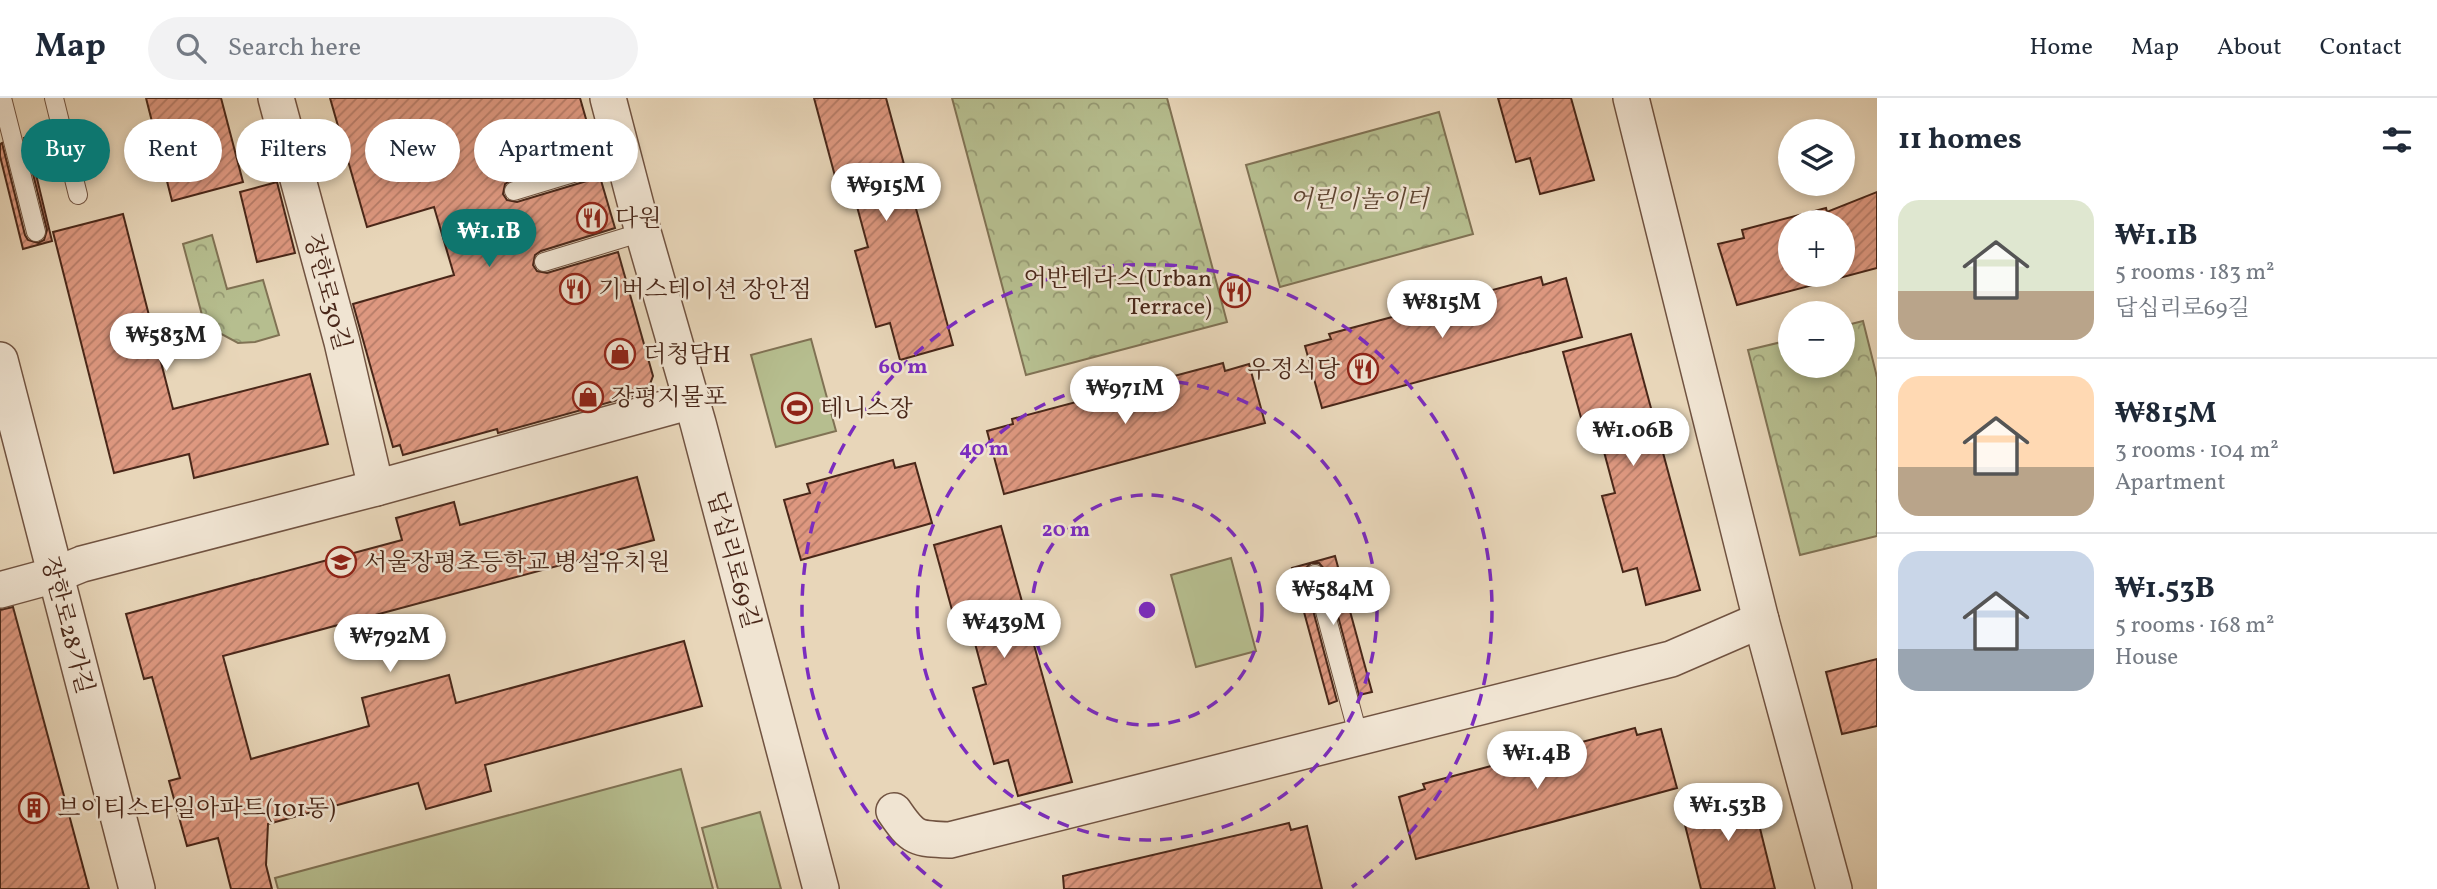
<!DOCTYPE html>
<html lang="en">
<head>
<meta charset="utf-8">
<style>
  body { margin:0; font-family:Vollkorn,"Noto Serif KR",serif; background:#f2f2f3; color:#1f2937; height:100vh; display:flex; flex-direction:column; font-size:26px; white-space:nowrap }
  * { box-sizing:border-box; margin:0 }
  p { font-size:23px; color:#747a83 }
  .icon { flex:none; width:38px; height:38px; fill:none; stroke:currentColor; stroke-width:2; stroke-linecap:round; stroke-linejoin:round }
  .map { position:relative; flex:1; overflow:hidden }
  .side { display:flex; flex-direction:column; background:#fff; width:560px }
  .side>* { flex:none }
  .guide { position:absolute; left:21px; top:21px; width:665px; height:63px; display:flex; gap:14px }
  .fabs { position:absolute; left:1778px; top:21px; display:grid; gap:14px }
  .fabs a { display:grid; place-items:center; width:77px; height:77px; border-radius:50%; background:#fff; box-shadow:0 4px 10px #0003; font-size:35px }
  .price { position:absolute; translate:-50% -60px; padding:0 16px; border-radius:24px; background:#fff; color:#222; font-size:23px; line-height:46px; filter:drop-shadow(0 2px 4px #0008) }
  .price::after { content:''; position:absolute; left:50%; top:42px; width:21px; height:16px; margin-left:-10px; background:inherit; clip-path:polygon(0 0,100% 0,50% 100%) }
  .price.selected { background:#0f766e; color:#fff }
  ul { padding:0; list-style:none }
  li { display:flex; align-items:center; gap:21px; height:175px; padding:0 21px }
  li+li { border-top:2px solid #e0e1e3 }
  li span { display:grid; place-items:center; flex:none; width:196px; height:140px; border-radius:21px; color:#555 }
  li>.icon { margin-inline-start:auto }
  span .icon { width:84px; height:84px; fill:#fffc; stroke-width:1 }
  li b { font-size:30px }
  h2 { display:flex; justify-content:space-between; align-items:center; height:84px; padding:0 21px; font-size:30px }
  .pill { padding:0 24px; border-radius:32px; background:#fff; box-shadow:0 4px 10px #0003; font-size:24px; line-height:63px }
  .pill.selected { background:#0f766e; color:#fff }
  header { display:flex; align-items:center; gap:42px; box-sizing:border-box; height:98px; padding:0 35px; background:#fff; border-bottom:2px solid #e0e1e3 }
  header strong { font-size:33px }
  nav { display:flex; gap:38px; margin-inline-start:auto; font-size:24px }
  .search { width:490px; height:63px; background:#f2f2f3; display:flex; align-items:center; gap:18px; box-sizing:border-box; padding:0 24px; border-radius:38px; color:#747a83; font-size:26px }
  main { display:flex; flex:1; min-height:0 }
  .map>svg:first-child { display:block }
  .forest { fill:url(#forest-crowns); stroke:#807254; stroke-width:2 }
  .garden { fill:#b6be8f; stroke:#807254; stroke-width:2 }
  .building { fill:url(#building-hatch); stroke:#492719; stroke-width:2; fill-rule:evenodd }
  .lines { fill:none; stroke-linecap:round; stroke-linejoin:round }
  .lane-casing { stroke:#715341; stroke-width:20 }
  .street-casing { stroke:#715341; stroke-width:38 }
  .lane { stroke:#f0e4d2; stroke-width:18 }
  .street { stroke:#f0e4d2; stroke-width:35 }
  .ring { fill:none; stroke:#7b2cbf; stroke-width:3.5; stroke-dasharray:12 9 }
  .labels { text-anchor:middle; stroke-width:5; stroke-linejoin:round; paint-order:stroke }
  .park-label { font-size:24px; font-style:italic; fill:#5f4531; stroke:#f0e4d2 }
  .poi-label { font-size:24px; fill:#492719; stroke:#f0e4d2; text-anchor:start }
  .street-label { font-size:24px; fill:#492719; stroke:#f0e4d2 }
  .centre { fill:#7b2cbf; stroke:#f0e4d2; stroke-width:3.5 }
  .ring-label { font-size:21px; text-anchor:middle; font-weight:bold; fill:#7b2cbf; stroke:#f0e4d2; stroke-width:5; stroke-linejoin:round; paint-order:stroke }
</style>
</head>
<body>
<header>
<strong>Map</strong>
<div class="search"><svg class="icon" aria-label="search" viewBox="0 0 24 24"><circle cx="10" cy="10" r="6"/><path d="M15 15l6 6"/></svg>Search here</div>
<nav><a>Home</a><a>Map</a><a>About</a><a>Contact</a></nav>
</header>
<main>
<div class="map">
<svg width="1877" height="791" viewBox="0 0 1877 791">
  <defs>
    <pattern id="forest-crowns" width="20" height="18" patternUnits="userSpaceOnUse" patternTransform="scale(1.75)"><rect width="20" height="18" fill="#b6be8f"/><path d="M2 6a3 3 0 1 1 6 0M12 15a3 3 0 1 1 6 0" fill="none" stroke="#969a74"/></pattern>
    <pattern id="building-hatch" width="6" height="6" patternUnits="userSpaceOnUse" patternTransform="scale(1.75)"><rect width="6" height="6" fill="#de9880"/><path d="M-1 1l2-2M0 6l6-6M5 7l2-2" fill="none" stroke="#b67c68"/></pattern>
  </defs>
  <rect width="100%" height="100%" fill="#e8d6b9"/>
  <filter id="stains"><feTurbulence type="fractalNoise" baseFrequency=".00286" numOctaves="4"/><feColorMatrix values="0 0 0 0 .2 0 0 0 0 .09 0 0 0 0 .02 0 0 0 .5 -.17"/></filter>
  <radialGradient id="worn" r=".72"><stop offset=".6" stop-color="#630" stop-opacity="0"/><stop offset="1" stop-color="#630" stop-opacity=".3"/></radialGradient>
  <!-- forest -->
  <g class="forest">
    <path d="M952,0h215l60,224 -201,53z"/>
    <path d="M1439,14l34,122 -193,53 -34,-122z"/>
    <path d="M212,137l15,54 36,-9 16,55 -24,7 -17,1 -26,-14 -10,-14 -19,-71z"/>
    <path d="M1863,223l14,56v159l-77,19 -52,-205 42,-10v26h53v-40z"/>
  </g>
  <!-- garden -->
  <g class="garden">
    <path d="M811,241l25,92 -60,16 -25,-92z"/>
    <path d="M1231,460l25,93 -60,16 -25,-92z"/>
    <path d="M681,671l32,120h-435l-3,-11z"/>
    <path d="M760,714l21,77h-63l-16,-61z"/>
  </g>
  <!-- building -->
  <g class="building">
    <path d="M146,0h75l22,84 -71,19z"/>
    <path d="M330,0h250l16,56 -85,26 -6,4 -2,10 4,6 10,2 83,-25 15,51 -74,23 -6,4 -2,10 4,6 10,2 71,-21 35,124 -6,16 -149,41 -1,-4 -94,26 -3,-10 -7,2 -40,-143 101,-29 -20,-68 -67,20z"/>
    <path d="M814,0h72l67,247 -53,15 -10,-37 -14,4 -21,-76 13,-4 -16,-59 -13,3z"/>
    <path d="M1498,0h73l23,82 -54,14 -10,-36 -14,4z"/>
    <path d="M27,39l25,104 -29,8 -23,-93v-12l2,-1 23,92 3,5 10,3 6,-3 3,-10 -23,-92z"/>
    <path d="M277,84l18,71 -38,9 -17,-70z"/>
    <path d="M1877,94v76l-140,37 -19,-61 26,-6 -2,-8 84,-22 1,4zM1790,124h53v53h-53z"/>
    <path d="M123,116l50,195 137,-35 18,70 -134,34 -5,-24 -75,19 -61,-241z"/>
    <path d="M1541,179l2,8 23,-7 16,59 -260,71 -17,-62 26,-7 -2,-5z"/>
    <path d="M1631,236l69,256 -54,15 -9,-37 -14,4 -21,-76 13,-3 -16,-60 -13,3 -23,-84z"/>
    <path d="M1223,265l2,8 24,-7 16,59 -261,71 -17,-63 26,-7 -1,-5z"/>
    <path d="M893,362l2,8 20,-5 17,60 -131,37 -17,-60 26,-7 -3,-9z"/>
    <path d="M637,379l17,63 -431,116 28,103 118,-33 -7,-28 87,-23 7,28 228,-62 18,65 -217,59 6,26 -65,18 -8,-26 -150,41 -2,41 6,24h-41l-13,-51 -31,8 -18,-65 11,-3 -28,-101 -8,2 -18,-65 276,-74 -6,-22 58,-16 6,23z"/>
    <path d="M1001,428l71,256 -54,14 -10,-36 -14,4 -21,-76 13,-4 -16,-59 -13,3 -23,-83z"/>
    <path d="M1335,458l37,136 -13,3 -33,-124 -7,-8h-8l-4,4 -3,9 33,125 -8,3 -37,-136z"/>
    <path d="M13,509l16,59 60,223h-89v-279z"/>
    <path d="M1877,561v67l-35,8 -16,-62z"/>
    <path d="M1635,630l2,7 24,-6 16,59 -261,71 -17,-62 26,-8 -2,-5z"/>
    <path d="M1750,690l25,101h-74l-21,-84z"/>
    <path d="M1289,725l2,7 16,-4 15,63h-258l-1,-13z"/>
  </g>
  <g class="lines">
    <!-- lane casing -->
    <g class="lane-casing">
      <g id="lane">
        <path d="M2,0l34,134"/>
        <path d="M54,0l24,97"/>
        <path d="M514,93l109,-33"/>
        <path d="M544,164l99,-30"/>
        <path d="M1315,476l44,164"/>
      </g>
    </g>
    <!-- street casing -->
    <g class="street-casing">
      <g id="street">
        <path d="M276,0l66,244 34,146"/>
        <path d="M608,0l35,134 55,191 123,466"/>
        <path d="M1631,0l130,522 73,269"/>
        <path d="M0,262l137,529"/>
        <path d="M0,492l55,-15 27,-11 294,-76 316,-87"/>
        <path d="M894,713c19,28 22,28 56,29l721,-181 90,-39"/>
      </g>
    </g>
    <!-- lane -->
    <use href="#lane" class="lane"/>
    <!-- street -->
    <use href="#street" class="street"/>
  </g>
  <!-- distance rings -->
  <g class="ring">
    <circle cx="1147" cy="512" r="115"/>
    <circle cx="1147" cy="512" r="230"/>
    <path d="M942 789A345 345 0 1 1 1352 789"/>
  </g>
  <!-- icons -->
  <defs>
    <g id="restaurant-ring" transform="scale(1.575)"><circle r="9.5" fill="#f0e4d2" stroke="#8f2418" stroke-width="1.5"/><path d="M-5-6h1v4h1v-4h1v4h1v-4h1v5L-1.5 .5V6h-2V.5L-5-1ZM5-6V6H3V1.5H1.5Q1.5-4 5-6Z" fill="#8f2418"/></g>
    <g id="shop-ring" transform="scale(1.575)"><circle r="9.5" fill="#f0e4d2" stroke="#8f2418" stroke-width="1.5"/><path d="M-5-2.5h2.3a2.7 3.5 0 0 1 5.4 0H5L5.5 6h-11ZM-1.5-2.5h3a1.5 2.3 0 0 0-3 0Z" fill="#8f2418"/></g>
    <g id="stadium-ring" transform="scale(1.575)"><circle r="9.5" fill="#f0e4d2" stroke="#8f2418" stroke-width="1.5"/><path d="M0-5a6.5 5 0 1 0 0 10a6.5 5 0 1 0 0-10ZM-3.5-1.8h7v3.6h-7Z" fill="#8f2418"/></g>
    <g id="school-ring" transform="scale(1.575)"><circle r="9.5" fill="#f0e4d2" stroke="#8f2418" stroke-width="1.5"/><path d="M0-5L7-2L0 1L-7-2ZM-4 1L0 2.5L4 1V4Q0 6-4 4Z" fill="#8f2418"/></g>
    <g id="building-ring" transform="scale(1.575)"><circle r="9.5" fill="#f0e4d2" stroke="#8f2418" stroke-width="1.5"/><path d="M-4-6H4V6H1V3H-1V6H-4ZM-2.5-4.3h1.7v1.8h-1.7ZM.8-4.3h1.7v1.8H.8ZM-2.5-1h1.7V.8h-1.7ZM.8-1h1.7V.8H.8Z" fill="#8f2418"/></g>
  </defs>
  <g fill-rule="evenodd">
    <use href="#restaurant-ring" x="592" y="120"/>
    <use href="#restaurant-ring" x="575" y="191"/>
    <use href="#restaurant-ring" x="1235" y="194"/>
    <use href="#shop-ring" x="620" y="256"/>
    <use href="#restaurant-ring" x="1363" y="271"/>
    <use href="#shop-ring" x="588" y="299"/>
    <use href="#stadium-ring" x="797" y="310"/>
    <use href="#school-ring" x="341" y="464"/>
    <use href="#building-ring" x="34" y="710"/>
  </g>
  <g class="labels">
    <!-- park labels -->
    <g class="park-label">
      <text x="1359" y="109">어린이놀이터</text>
    </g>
    <!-- poi labels -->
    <g class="poi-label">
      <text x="615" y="128">다원</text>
      <text x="1212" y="188" text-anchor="end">어반테라스(Urban<tspan x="1212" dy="28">Terrace)</tspan></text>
      <text x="598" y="199">기버스테이션 장안점</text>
      <text x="643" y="264">더청담H</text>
      <text x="1340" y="279" text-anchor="end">우정식당</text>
      <text x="611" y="307">장평지물포</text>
      <text x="820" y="318">테니스장</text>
      <text x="364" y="472">서울장평초등학교 병설유치원</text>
      <text x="57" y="718">브이티스타일아파트(101동)</text>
    </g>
    <!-- street labels -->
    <g class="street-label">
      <text transform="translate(328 194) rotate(75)" y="8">장한로30길</text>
      <text transform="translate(734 462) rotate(75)" y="8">답십리로69길</text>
      <text transform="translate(68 527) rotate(75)" y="8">장한로28가길</text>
    </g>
  </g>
  <circle cx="1147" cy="512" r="10" class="centre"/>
  <g class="ring-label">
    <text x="903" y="275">60 m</text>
    <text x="984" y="357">40 m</text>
    <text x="1066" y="438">20 m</text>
  </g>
  <rect width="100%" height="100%" filter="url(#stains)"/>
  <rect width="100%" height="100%" fill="url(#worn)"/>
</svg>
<div class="fabs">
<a><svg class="icon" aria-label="layers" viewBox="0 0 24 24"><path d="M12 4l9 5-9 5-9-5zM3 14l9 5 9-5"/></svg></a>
<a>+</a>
<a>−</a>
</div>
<b class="price" style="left:886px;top:125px">₩915M</b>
<b class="price selected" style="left:489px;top:171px">₩1.1B</b>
<b class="price" style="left:1442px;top:242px">₩815M</b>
<b class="price" style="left:166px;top:275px">₩583M</b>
<b class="price" style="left:1125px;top:328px">₩971M</b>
<b class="price" style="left:1633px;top:370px">₩1.06B</b>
<b class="price" style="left:1333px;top:529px">₩584M</b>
<b class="price" style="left:1004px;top:562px">₩439M</b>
<b class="price" style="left:390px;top:576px">₩792M</b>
<b class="price" style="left:1537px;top:693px">₩1.4B</b>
<b class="price" style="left:1728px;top:745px">₩1.53B</b>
<div class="guide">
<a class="pill selected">Buy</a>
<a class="pill">Rent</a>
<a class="pill">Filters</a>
<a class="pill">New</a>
<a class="pill">Apartment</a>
</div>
</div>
<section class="side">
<h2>11 homes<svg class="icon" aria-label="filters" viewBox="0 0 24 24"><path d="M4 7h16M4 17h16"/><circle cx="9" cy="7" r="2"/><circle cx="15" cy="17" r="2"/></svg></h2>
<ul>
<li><span style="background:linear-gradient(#dfe7d0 65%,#b9a48a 0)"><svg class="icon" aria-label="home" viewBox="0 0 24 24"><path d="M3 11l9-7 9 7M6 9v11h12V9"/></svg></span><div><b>₩1.1B</b><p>5 rooms · 183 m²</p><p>답십리로69길</p></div></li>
<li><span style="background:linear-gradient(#ffd9b3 65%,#b9a48a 0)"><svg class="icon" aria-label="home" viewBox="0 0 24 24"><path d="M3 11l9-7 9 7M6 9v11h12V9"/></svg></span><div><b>₩815M</b><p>3 rooms · 104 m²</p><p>Apartment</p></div></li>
<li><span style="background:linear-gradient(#c9d6e8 70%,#9aa5b1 0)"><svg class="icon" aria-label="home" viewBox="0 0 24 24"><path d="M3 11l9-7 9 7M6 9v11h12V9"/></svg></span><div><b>₩1.53B</b><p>5 rooms · 168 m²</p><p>House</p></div></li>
</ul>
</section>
</main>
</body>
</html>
